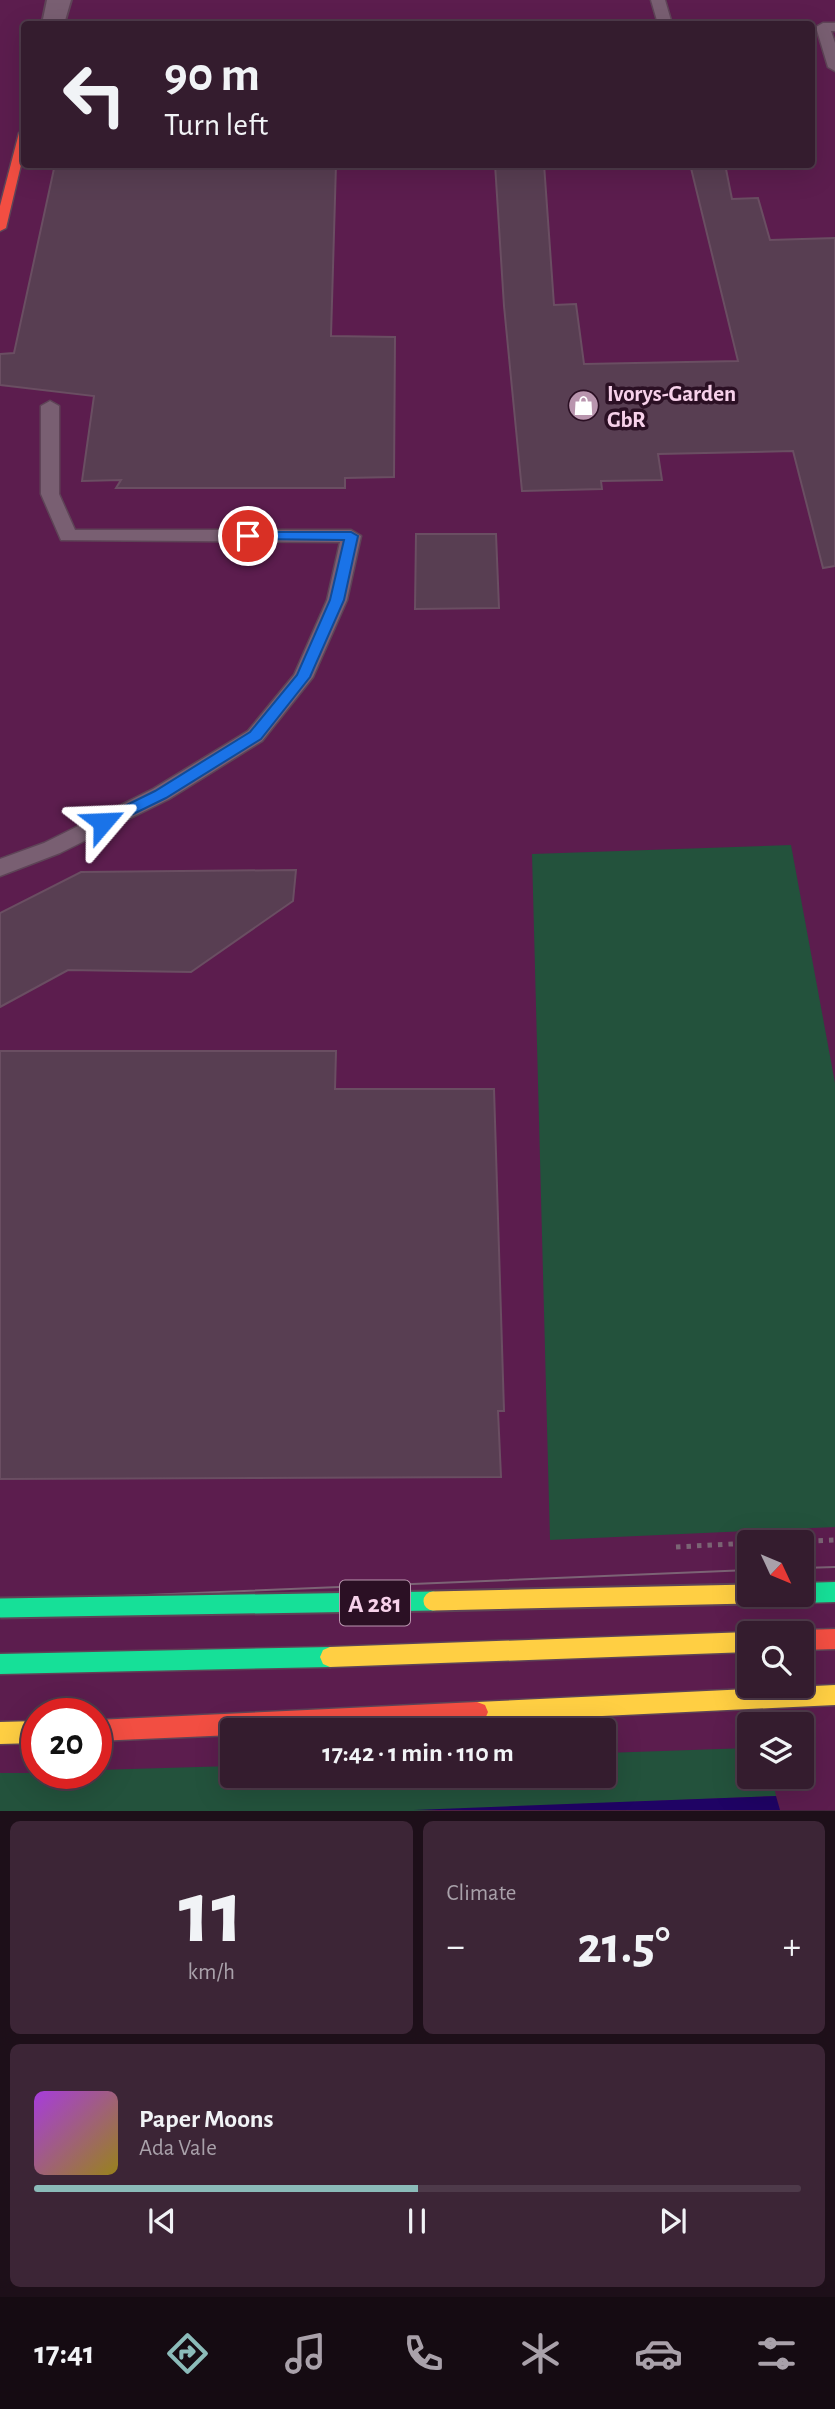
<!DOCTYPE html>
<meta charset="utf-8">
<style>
:root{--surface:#341c2e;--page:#3c2536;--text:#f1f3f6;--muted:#a9a1aa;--line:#4e3a4a;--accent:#8bbbb9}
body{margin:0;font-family:"Alegreya Sans",sans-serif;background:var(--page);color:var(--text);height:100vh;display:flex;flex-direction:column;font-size:26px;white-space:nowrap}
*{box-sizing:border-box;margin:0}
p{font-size:23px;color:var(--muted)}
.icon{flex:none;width:38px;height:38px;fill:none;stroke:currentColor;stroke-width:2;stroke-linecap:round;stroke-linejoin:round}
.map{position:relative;height:1811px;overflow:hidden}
.drawer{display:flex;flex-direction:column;gap:10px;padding:10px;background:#1d0f19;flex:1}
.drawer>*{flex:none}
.banner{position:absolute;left:21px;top:21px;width:794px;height:147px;border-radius:7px;box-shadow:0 7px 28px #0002,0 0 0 2px var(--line);background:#341c2e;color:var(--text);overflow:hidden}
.needle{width:46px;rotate:134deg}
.controls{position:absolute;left:737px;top:1530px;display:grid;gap:14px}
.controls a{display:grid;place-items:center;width:77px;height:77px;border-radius:7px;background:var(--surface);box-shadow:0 7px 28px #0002,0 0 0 2px var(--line);font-size:35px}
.speed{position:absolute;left:21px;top:1698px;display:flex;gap:14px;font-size:35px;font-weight:700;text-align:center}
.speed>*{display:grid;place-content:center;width:91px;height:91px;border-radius:50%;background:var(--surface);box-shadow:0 7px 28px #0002,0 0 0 2px var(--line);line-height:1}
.speed .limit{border:10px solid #d22;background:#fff;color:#111}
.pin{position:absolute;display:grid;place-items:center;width:60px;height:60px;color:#fff;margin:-30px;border:4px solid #fff;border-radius:50%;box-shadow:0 2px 7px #0007}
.me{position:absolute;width:77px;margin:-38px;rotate:64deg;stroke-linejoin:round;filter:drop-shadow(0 0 5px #0008)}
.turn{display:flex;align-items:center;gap:24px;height:147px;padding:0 28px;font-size:32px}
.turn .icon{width:91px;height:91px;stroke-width:2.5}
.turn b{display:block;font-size:49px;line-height:60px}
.big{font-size:52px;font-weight:700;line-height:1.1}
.drawer .card{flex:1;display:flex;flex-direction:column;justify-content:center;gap:10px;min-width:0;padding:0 24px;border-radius:10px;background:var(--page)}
.drawer .dial{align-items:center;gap:0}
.dial b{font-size:91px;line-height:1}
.song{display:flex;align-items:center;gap:21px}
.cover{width:84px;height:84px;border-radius:10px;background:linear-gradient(135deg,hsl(280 70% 55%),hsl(50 70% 35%))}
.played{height:7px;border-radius:4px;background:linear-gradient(90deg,var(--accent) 50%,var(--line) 50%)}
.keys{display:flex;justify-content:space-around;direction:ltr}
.heat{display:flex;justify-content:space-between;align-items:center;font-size:38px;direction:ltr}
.drawer .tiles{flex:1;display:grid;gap:10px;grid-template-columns:1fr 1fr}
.card:last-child{grid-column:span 2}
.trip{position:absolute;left:220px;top:1718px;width:396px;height:70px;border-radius:7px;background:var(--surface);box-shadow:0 7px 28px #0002,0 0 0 2px var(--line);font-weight:700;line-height:70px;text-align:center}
.dock{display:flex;height:112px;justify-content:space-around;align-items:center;background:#150b12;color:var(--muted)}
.dock .icon{width:49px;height:49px}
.dock .on{color:var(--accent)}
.dock b{font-size:32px;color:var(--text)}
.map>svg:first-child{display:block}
</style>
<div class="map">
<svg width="835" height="1811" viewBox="0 0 835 1811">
<rect width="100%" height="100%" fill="#46253e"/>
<!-- built -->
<path fill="#5c1d4e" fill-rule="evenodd" d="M0 0H835V1810L0 1811ZM24 24H812V164H24ZM749 1542H802V1594H749ZM749 1633H802V1685H749ZM37 1713H96V1773H37ZM749 1724H802V1776H749ZM233 1731H604V1776H233Z"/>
<!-- green -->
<g fill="#23523c">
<path d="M791 845 835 1083V1527L550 1540 532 854Z"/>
<path d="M749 1748V1776H772L776 1796 414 1811H0V1773H96V1770L233 1766V1776H604V1753Z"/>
</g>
<!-- water -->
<path fill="#1f0364" d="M776 1796 780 1810H414Z"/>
<!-- building -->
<g fill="#583e52" stroke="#6a4e62" stroke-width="2">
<path d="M55 164H336L331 336 395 337 394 477 345 478V488H116L121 480 82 481 94 396 0 385V354L14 353Z"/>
<path d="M495 164H544L554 305 576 304 584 364 738 361 690 164H725L732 199 758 198 770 240 835 238V566L823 568 793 451 658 454 662 480 601 481 602 489 522 491 504 306Z"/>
<path d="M416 534H496L499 608 415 609Z"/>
<path d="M296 870 293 901 191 972 68 970 0 1007V913L81 872Z"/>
<path d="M0 1051H336L335 1089H494L504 1411H498L501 1477 0 1479Z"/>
</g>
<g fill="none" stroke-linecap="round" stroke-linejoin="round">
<defs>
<g id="lane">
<path d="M651 0H665L672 24H658Z"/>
<path d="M823 23H835V31H831L835 43V71L828 67 816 27Z"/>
<path d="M50 401 59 406V494L75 530H351L361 536 347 600 313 677 262 741 169 799 60 853 0 876V859L44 843 153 789 248 731 294 675 327 600 340 542 61 540 41 494V406Z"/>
</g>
<path id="street" d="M47 0H71L64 24H42Z"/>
<g id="fast">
<path d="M835 1582V1602L802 1603 795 1600 792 1594H802V1583Z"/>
<path d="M330 1647 337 1650 340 1657 337 1664 330 1667 0 1674V1654Z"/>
</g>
<g id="slow">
<path d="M749 1632V1652L330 1667 323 1664 320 1657 323 1650 330 1647Z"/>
<path d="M835 1685V1705L477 1722 469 1719 466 1712 469 1705 477 1702Z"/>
<path d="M37 1721V1743L0 1744V1722Z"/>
</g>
<g id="jam">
<path d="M24 130V152L6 228 0 231V206L19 133Z"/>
<path d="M835 1629V1649L802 1650V1633H795L802 1630Z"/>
<path d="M477 1702 485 1705 488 1712 485 1719 477 1722 310 1731H233V1735L96 1741V1720Z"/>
</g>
</defs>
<!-- lane casing -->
<use href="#lane" stroke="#5e4457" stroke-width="3"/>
<!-- street casing -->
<use href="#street" stroke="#5e4457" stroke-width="4"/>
<!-- fast casing -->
<use href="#fast" stroke="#5e4457" stroke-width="3"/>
<!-- slow casing -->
<use href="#slow" stroke="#5e4457" stroke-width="3"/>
<!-- jam casing -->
<use href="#jam" stroke="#5e4457" stroke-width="3"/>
<!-- path -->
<g stroke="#7b6474" stroke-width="5" stroke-dasharray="4.5 6" stroke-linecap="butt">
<path d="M787 1542 835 1540"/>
<path d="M676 1547 749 1543"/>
</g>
<!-- lane -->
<use href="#lane" fill="#795f72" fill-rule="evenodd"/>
<!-- street -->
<use href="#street" fill="#795f72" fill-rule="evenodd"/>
<!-- fast -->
<use href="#fast" fill="#16e098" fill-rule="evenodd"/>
<!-- slow -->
<use href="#slow" fill="#ffcf43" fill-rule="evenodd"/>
<!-- jam -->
<use href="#jam" fill="#f24e42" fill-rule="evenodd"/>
<!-- tram -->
<g stroke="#7c6375" stroke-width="2">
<path d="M802 1568 835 1567"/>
<path d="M0 1601 749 1570"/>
</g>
<defs>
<path id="fast-bridge" d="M0 1608 433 1601"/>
<path id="slow-bridge" d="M433 1601 749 1594"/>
</defs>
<!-- fast-bridge casing -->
<use href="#fast-bridge" stroke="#5e4457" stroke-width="23" stroke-linecap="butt"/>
<!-- slow-bridge casing -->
<use href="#slow-bridge" stroke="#5e4457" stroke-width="23" stroke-linecap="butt"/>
<!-- fast-bridge -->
<use href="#fast-bridge" stroke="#16e098" stroke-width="19"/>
<!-- slow-bridge -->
<use href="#slow-bridge" stroke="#ffcf43" stroke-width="19"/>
</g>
<!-- route -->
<path fill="#1a73e8" stroke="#114b97" stroke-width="2" d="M248 532H351L358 536 344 600 310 677 261 739 166 798 109 826H98L96 822 98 819 155 791 250 732 297 675 330 600 344 540 244 539V533Z"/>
<!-- icons -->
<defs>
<symbol id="shop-disc" viewBox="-11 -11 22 22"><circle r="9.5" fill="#b995ae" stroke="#2b1024"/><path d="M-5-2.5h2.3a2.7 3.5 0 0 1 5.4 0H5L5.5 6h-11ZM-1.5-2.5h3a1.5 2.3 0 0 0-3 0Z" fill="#fff"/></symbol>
</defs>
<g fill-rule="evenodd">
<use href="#shop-disc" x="566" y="388" width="35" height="35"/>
</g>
<g text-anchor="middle" stroke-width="7" stroke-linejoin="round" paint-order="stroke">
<!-- far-poi labels -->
<g font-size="23" font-weight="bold" fill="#f7d1ea" stroke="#2b1024" text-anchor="start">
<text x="607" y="401">Ivorys-Garden<tspan x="607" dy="26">GbR</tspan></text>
</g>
<!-- shield labels -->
<rect fill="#2b1024" stroke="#ba97af" stroke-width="2" x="340" y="1580.5" width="70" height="45" rx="5"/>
<g font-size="26" font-weight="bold" fill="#f7d1ea">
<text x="375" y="1612">A 281</text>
</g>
</g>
</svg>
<div class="controls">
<a><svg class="needle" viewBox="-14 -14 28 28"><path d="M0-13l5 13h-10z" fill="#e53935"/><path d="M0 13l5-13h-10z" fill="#a9a1aa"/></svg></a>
<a><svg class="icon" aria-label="search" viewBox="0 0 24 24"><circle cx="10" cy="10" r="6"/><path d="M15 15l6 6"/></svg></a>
<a><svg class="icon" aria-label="layers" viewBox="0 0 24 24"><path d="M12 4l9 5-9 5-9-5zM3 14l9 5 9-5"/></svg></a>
</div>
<div class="speed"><div class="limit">20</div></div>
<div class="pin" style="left:248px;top:536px;background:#d93025"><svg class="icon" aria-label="arrive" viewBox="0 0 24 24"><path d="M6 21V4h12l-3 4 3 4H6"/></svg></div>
<svg class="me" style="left:103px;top:822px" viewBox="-20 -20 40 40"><path d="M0-17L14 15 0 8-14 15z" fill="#1a73e8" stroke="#fff" stroke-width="4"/></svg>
<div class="trip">17:42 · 1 min · 110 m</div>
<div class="banner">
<div class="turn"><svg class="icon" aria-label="left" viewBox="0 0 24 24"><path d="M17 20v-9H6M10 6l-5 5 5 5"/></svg><div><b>90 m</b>Turn left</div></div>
</div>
</div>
<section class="drawer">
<div class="tiles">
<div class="card dial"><b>11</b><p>km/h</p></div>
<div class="card"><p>Climate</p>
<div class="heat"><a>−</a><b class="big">21.5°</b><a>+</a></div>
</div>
<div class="card">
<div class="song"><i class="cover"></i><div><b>Paper Moons</b><p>Ada Vale</p></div></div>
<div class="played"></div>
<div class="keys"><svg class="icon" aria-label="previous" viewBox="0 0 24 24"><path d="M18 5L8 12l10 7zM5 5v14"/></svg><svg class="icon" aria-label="pause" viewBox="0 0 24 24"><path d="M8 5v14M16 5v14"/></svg><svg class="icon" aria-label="next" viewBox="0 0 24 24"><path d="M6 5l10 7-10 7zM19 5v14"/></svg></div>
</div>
</div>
</section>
<nav class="dock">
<b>17:41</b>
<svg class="icon on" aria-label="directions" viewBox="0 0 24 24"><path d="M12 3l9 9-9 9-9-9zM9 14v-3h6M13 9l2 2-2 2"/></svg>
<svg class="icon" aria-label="music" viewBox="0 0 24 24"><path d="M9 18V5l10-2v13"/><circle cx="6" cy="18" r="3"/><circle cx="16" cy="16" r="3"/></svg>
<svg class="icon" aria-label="phone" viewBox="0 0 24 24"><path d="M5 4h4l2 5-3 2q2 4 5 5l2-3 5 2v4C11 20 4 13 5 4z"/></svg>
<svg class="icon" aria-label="climate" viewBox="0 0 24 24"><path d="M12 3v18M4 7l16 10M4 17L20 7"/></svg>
<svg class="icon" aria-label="car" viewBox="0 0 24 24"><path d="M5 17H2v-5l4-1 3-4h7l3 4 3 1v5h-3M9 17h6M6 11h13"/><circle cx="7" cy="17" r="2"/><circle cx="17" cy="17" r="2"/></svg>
<svg class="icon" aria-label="filters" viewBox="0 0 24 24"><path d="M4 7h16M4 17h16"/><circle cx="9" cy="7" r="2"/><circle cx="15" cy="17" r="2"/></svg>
</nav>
